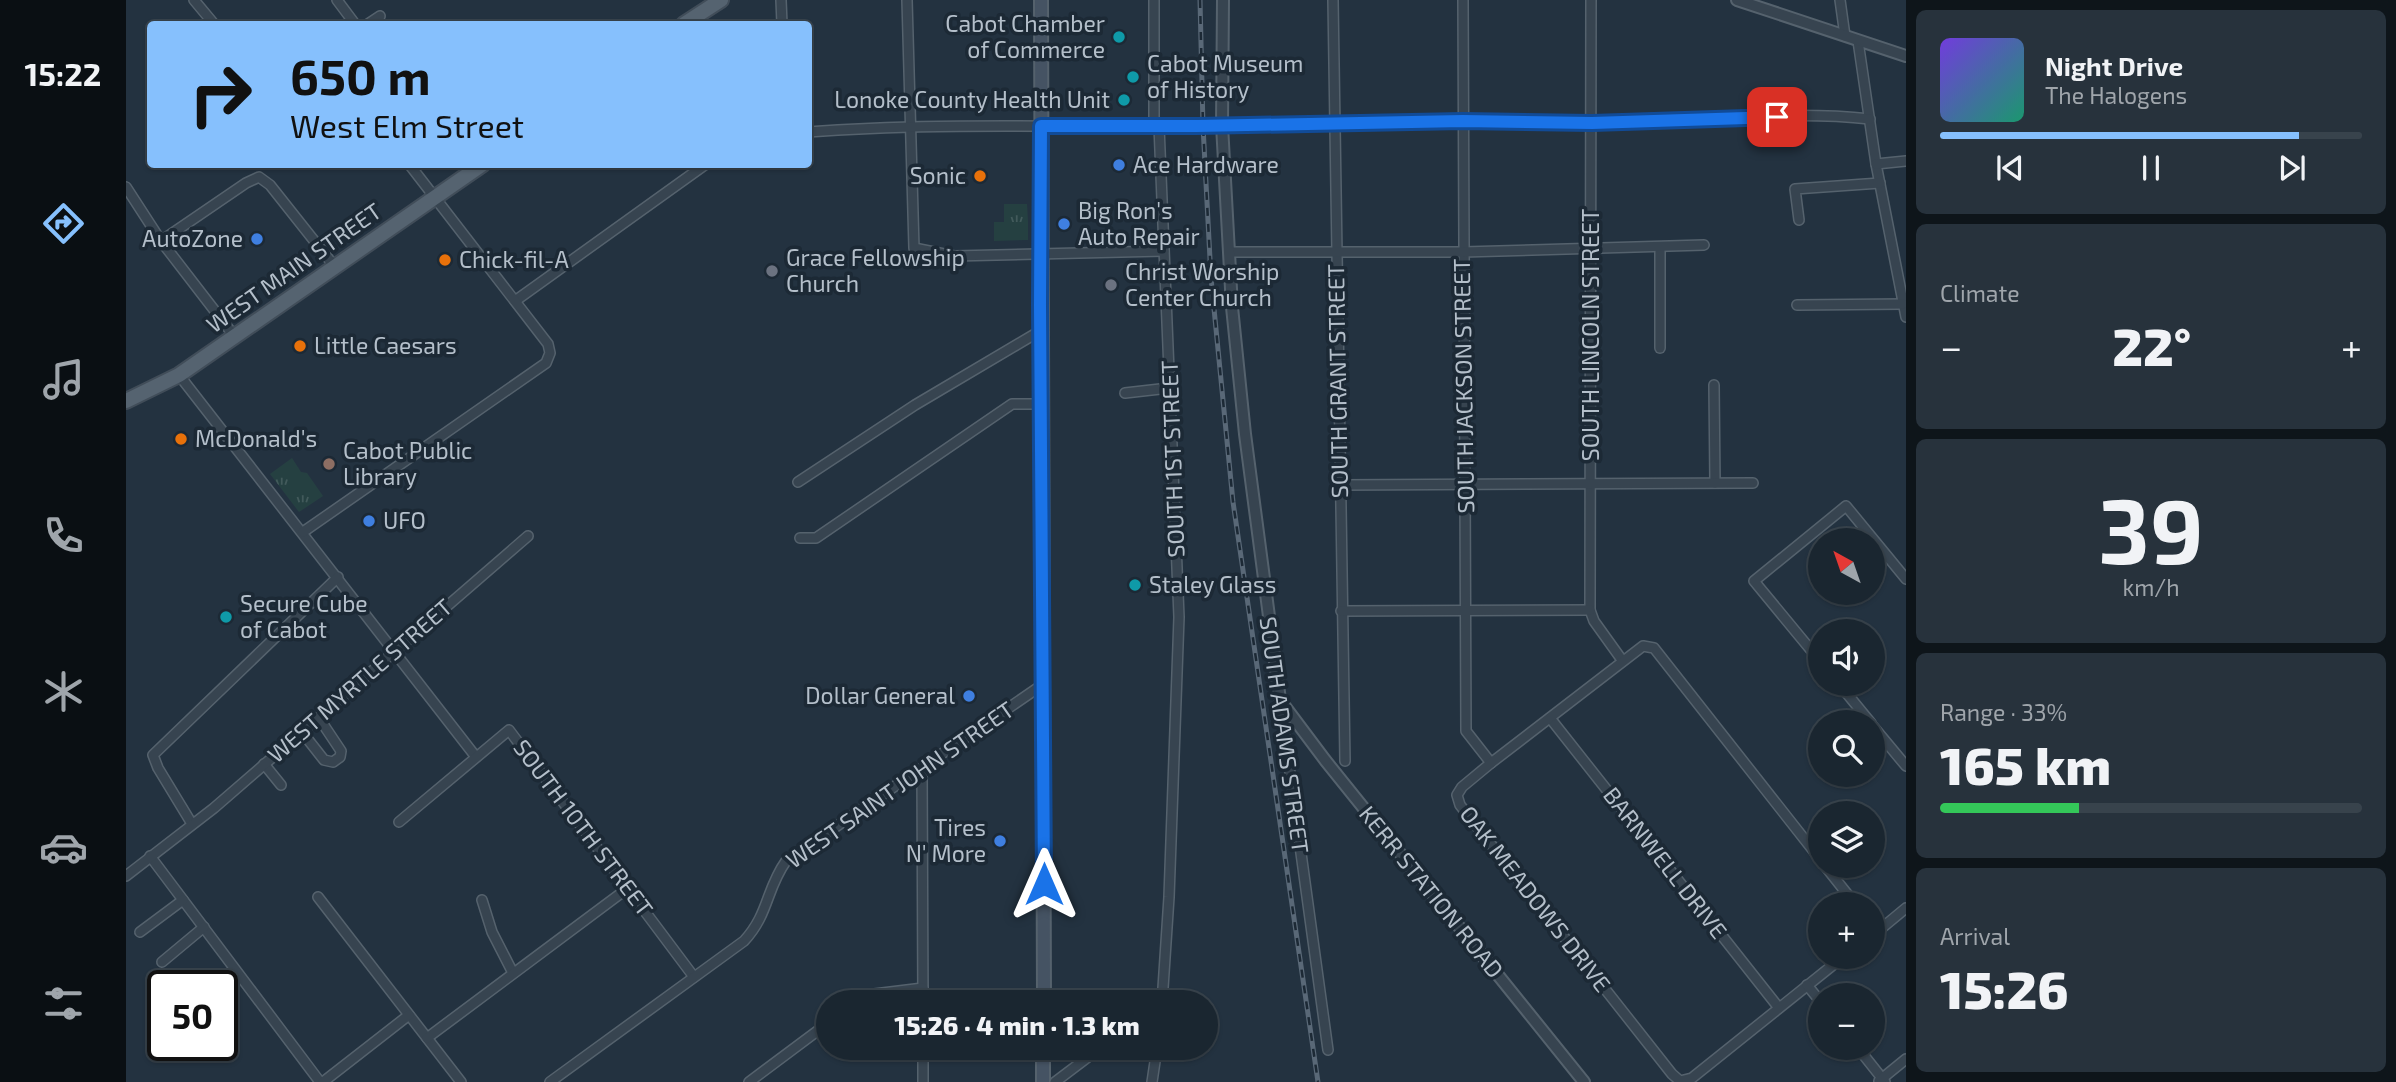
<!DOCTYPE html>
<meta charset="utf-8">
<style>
:root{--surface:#1a2630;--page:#27323c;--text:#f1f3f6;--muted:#9fa5ab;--line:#38434c;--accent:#86c0fd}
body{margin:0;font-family:"Exo 2",sans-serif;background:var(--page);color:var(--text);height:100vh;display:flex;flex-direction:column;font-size:26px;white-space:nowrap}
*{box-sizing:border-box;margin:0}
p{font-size:23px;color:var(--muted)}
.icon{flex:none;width:38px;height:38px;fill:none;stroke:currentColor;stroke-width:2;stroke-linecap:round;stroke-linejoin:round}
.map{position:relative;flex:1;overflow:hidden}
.details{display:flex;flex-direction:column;gap:10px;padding:10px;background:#0e151a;width:490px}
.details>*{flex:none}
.guide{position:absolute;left:21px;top:21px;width:665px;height:147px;border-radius:7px;box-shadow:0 2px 5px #0004,0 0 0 2px var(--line);background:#86c0fd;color:#111;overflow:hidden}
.needle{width:46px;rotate:320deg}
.tools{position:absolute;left:1682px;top:528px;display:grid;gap:14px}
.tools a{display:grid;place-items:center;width:77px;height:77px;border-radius:50%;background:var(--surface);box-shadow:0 2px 5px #0004,0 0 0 2px var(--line);font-size:35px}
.speed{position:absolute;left:21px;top:970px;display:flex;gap:14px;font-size:35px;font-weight:700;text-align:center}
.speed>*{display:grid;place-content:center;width:91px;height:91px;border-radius:50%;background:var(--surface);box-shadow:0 2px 5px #0004,0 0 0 2px var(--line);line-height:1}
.speed .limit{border:4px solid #111;border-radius:10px;background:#fff;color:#111}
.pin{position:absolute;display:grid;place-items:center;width:60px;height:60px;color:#fff;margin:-30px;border-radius:14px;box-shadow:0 4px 10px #0006}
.me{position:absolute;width:77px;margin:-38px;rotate:0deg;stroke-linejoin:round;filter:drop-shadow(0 0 5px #0008)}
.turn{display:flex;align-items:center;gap:24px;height:147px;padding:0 28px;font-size:32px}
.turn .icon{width:91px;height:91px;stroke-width:2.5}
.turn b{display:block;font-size:49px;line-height:60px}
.big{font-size:52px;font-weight:800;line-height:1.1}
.details .widget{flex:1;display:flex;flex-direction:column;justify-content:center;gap:10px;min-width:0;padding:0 24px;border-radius:10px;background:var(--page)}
.details .dial{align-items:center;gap:0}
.dial b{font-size:91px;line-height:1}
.song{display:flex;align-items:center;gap:21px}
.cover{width:84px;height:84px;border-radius:10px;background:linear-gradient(135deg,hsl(260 70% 55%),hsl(160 70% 35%))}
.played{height:7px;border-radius:4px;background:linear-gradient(90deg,var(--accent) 85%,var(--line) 85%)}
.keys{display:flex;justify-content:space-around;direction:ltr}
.heat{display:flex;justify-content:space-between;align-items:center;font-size:38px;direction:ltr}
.charge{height:10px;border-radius:5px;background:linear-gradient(90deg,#34c759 33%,var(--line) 0)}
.trip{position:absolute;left:690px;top:990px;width:402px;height:70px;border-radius:35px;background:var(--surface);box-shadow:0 2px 5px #0004,0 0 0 2px var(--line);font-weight:800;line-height:70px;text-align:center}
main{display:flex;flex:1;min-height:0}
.tabs{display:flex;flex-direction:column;width:126px;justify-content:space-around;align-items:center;background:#0a0f13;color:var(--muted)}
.tabs .icon{width:49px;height:49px}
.tabs .selected{color:var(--accent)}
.tabs b{font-size:32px;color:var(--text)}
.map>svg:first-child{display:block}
</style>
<main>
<nav class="tabs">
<b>15:22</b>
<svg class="icon selected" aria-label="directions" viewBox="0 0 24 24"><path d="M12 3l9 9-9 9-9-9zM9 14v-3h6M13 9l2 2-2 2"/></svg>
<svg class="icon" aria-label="music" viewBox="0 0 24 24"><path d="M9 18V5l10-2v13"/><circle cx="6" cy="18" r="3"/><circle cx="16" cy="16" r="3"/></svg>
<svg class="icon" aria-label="phone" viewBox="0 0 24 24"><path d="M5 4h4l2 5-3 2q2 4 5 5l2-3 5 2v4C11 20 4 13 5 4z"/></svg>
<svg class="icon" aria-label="climate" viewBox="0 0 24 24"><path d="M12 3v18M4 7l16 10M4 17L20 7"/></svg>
<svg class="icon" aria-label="car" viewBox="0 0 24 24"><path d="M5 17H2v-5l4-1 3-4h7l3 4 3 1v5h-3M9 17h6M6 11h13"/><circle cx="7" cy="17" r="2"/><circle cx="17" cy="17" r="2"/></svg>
<svg class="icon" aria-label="filters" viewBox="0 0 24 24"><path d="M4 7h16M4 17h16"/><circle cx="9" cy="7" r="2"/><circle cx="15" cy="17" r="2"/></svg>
</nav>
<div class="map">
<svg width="1780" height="1082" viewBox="0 0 1780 1082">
<defs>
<pattern id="park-tufts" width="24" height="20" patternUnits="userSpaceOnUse" patternTransform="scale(1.75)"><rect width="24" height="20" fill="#254041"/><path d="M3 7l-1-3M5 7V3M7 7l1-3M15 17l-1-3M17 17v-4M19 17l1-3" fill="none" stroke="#425a5b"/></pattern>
</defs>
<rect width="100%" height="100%" fill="#233240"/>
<!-- park -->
<g fill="url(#park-tufts)">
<path d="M878 204H901L902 222H878Z"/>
<path d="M166 458 175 472 181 473 197 496 173 512 144 474Z"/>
</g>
<!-- pitch -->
<path fill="#254041" d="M868 222H902V240L868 241Z"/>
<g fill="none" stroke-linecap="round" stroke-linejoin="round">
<defs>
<g id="minor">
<path d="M68 0 88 24"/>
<path d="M211 0 229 24"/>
<path d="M655 0 656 24"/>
<path d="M781 0 788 248 828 256 1038 251"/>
<path d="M1207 0 1219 761"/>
<path d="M1337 0 1340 731 1365 763"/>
<path d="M1465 0 1464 610 1468 621 1496 660"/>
<path d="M1714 0 1719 36"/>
<path d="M242 24 254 16"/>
<path d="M1732 41 1750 164 1780 317"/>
<path d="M1028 126V0"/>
<path d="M1033 126 1053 617 1043 897 1036 1003"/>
<path d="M682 132C812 122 942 128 1072 126 1202 123 1332 121 1461 123 1554 124 1652 109 1744 119"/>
<path d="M1750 164 1780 161"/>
<path d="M0 187 35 241 109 337"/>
<path d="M1673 220 1669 189 1754 183"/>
<path d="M35 241 120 183 133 177 144 185 209 267"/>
<path d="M1534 247V348"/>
<path d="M1103 252H1337L1578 245"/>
<path d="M389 301 580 164"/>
<path d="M1671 305 1777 304"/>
<path d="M53 375 350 757"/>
<path d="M1588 385 1589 483"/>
<path d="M999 393 1043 388"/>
<path d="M672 482 789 405 914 331"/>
<path d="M1214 485 1627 483"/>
<path d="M177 532 420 363 424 353 422 344 283 164"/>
<path d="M674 538H690L886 404H915"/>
<path d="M1215 611 1464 610"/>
<path d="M1694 661 1628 581 1720 506 1780 579"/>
<path d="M1713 684 1745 723"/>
<path d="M1154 700 1202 1050"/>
<path d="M1424 718 1653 1008"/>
<path d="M1746 725 1780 766"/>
<path d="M176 732 198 760 207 762 214 757 215 751 193 718"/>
<path d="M138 764 155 785"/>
<path d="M796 769 797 1003"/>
<path d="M273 822 383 730 568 977"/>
<path d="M66 824 32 768 27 755 212 577"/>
<path d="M24 856 194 1082"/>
<path d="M1694 859 1528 648 1517 646 1365 763 1336 787 1331 795 1334 805 1546 1074 1554 1081 1566 1078 1717 957"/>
<path d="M1699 866 1730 905"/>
<path d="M0 876 88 808 402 536"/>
<path d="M192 897 335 1082"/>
<path d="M356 900 366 932 387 973"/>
<path d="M14 932 57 900"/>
<path d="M1751 932 1780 908"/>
<path d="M36 962 78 927"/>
<path d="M1681 985 1694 1001"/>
<path d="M729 1003 740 995 797 988"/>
<path d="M301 1038 502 888"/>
<path d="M797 1048V1082"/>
<path d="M1732 1048 1759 1082"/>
<path d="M1753 1081 1780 1059"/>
<path d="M197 1082 283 1015"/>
<path d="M424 1082 618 941C643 914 640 889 660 861L916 685"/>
<path d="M623 1082 702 1023"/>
<path d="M929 1082 974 1048"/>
<path d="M1026 1082 1031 1048"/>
</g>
<g id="tertiary">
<path d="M1097 0 1096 125 1106 307 1119 434 1154 700 1199 760 1458 1082"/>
<path d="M1611 0 1780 56"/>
</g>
<g id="secondary">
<path d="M915 0 918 1003"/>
<path d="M917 1082V1048"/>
</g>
<g id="primary">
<path d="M558 24 595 0"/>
<path d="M0 401 53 375 357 164"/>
</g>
</defs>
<!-- minor casing -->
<use href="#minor" stroke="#55626d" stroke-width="12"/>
<!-- tertiary casing -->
<use href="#tertiary" stroke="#55626d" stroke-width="14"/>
<!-- secondary casing -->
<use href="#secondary" stroke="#55626d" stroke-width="16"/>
<!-- primary casing -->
<use href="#primary" stroke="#414d59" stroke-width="18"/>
<!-- minor -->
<use href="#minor" stroke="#374450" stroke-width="9"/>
<!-- tertiary -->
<use href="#tertiary" stroke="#374450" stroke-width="10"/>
<!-- secondary -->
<use href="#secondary" stroke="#455363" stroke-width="12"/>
<!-- primary -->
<use href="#primary" stroke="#556370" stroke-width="14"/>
<defs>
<path id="rail" d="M1074 0 1077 126 1085 278 1107 502 1192 1082"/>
</defs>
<!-- rail casing -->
<use href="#rail" stroke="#596877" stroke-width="5"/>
<!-- rail -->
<use href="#rail" stroke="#1c2935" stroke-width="2.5" stroke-dasharray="8" stroke-linecap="butt"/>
</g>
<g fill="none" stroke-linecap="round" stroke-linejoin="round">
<defs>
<path id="route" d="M918 884 914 305 915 126H1071L1337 121 1466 123 1651 117"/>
</defs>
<!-- route casing -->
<use href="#route" stroke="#114b97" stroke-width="18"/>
<!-- route -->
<use href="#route" stroke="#1a73e8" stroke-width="12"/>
</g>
<!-- markers -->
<g fill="#0f9aa8" stroke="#1c2935" stroke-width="2.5">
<circle cx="993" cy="37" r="7"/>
<circle cx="1007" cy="77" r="7"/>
<circle cx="998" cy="100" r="7"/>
<circle cx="1009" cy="585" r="7"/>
<circle cx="100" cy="617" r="7"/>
</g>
<g fill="#3f7fe0" stroke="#1c2935" stroke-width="2.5">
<circle cx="993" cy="165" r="7"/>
<circle cx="938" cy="224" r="7"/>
<circle cx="131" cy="239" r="7"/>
<circle cx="243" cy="521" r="7"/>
<circle cx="843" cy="696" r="7"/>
<circle cx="874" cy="841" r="7"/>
</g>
<g fill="#e8710a" stroke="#1c2935" stroke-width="2.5">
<circle cx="854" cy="176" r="7"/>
<circle cx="319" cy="260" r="7"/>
<circle cx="174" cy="346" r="7"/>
<circle cx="55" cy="439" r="7"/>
</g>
<g fill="#6b7280" stroke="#1c2935" stroke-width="2.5">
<circle cx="646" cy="271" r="7"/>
<circle cx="985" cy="285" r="7"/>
</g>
<circle fill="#8d6e63" stroke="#1c2935" stroke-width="2.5" cx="203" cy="464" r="7"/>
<g text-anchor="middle" stroke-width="7" stroke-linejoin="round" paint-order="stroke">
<!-- poi labels -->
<g font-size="23" fill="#b4bfca" stroke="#1c2935" text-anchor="start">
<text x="979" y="32" text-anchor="end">Cabot Chamber<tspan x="979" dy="26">of Commerce</tspan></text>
<text x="1021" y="72">Cabot Museum<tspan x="1021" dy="26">of History</tspan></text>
<text x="984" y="108" text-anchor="end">Lonoke County Health Unit</text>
<text x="1007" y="173">Ace Hardware</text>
<text x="840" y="184" text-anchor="end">Sonic</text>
<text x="952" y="219">Big Ron's<tspan x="952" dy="26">Auto Repair</tspan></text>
<text x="117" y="247" text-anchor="end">AutoZone</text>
<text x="660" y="266">Grace Fellowship<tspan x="660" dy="26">Church</tspan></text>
<text x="333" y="268">Chick-fil-A</text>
<text x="999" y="280">Christ Worship<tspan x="999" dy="26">Center Church</tspan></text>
<text x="188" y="354">Little Caesars</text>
<text x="69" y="447">McDonald's</text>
<text x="217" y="459">Cabot Public<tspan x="217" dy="26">Library</tspan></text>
<text x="257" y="529">UFO</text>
<text x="1023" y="593">Staley Glass</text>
<text x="114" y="612">Secure Cube<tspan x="114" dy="26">of Cabot</tspan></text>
<text x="829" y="704" text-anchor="end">Dollar General</text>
<text x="860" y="836" text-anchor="end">Tires<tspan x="860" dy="26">N' More</tspan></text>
</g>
<!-- street labels -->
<g font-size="23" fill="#b4bfca" stroke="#1c2935">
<text transform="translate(168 268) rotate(-35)" y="8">WEST MAIN STREET</text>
<text transform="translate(1465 335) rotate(-90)" y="8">SOUTH LINCOLN STREET</text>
<text transform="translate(1212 381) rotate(-91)" y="8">SOUTH GRANT STREET</text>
<text transform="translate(1338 386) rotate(-91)" y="8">SOUTH JACKSON STREET</text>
<text transform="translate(1047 459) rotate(-92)" y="8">SOUTH 1ST STREET</text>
<text transform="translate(234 681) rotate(-41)" y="8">WEST MYRTLE STREET</text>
<text transform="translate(1158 735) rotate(82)" y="8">SOUTH ADAMS STREET</text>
<text transform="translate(774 785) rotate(-35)" y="8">WEST SAINT JOHN STREET</text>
<text transform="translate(457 828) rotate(53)" y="8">SOUTH 10TH STREET</text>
<text transform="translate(1539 863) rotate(52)" y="8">BARNWELL DRIVE</text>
<text transform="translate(1305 892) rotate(51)" y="8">KERR STATION ROAD</text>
<text transform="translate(1409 899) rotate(52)" y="8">OAK MEADOWS DRIVE</text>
</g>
</g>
</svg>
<div class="tools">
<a><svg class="needle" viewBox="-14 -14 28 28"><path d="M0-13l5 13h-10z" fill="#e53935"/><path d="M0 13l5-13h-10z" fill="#9fa5ab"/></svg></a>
<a><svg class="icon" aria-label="sound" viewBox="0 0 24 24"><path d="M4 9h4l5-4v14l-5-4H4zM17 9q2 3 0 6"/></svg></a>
<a><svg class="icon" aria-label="search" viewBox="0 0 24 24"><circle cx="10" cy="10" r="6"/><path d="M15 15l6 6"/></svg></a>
<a><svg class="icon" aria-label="layers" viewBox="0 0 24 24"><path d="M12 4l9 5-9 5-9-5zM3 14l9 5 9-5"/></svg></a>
<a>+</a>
<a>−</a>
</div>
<div class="speed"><div class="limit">50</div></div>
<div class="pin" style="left:1651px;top:117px;background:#d93025"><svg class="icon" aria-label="arrive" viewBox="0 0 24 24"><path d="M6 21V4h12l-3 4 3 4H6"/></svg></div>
<svg class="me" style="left:918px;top:884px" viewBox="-20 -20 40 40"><path d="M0-17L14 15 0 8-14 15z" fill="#1a73e8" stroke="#fff" stroke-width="4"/></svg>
<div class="trip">15:26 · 4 min · 1.3 km</div>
<div class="guide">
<div class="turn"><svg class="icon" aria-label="right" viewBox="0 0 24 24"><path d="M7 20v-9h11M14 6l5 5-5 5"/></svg><div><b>650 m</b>West Elm Street</div></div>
</div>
</div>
<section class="details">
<div class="widget">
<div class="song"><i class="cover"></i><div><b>Night Drive</b><p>The Halogens</p></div></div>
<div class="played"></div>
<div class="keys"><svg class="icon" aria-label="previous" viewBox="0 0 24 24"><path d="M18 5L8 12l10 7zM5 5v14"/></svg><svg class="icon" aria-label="pause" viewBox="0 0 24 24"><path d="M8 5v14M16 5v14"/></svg><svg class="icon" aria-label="next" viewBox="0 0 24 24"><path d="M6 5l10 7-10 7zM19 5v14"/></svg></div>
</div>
<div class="widget"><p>Climate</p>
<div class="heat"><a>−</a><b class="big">22°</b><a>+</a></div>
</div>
<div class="widget dial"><b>39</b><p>km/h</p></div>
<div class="widget"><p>Range · 33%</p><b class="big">165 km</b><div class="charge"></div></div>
<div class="widget"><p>Arrival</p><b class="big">15:26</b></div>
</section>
</main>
